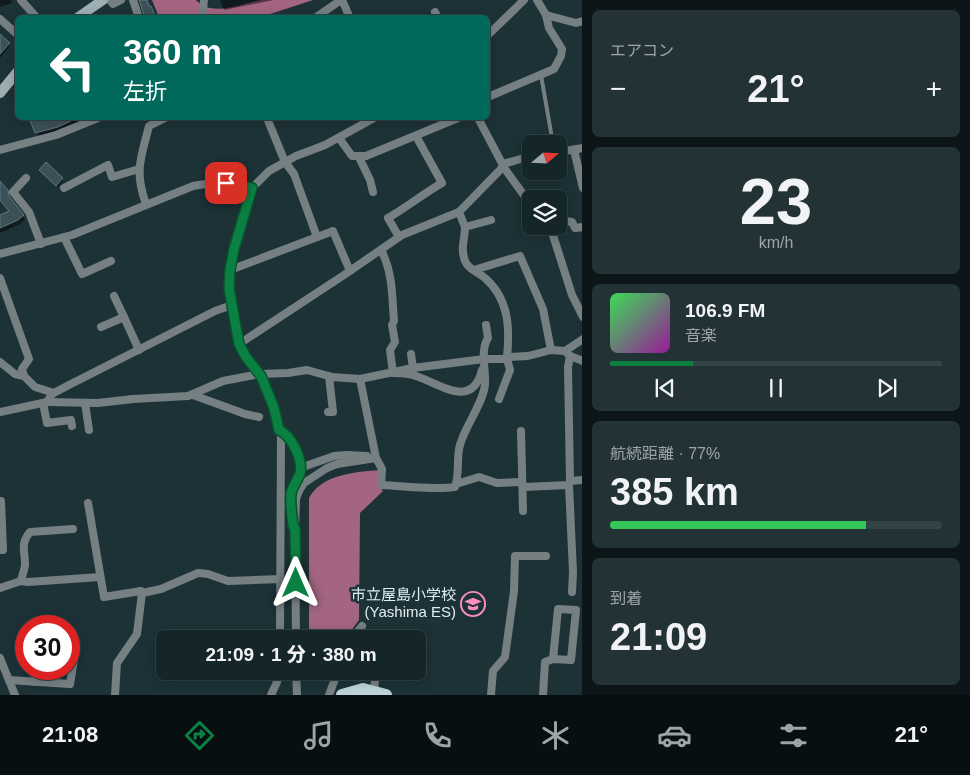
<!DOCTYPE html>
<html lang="ja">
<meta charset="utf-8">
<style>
:root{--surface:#152629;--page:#223235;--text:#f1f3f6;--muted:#9da5a8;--line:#344346;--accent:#0b8043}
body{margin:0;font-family:Helvetica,"Noto Sans JP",sans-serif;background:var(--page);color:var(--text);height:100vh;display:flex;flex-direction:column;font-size:19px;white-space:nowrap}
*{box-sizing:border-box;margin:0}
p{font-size:16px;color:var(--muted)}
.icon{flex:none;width:28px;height:28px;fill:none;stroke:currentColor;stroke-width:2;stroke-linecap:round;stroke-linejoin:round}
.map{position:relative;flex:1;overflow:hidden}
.details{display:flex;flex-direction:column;gap:10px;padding:10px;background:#0c1517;width:388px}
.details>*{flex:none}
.top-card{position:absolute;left:15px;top:15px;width:475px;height:105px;border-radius:8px;box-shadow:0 2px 12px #0003,0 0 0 1px var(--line);background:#00695c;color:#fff;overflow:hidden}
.needle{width:32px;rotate:71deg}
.fabs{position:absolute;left:522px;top:135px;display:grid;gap:10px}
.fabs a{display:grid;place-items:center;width:45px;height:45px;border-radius:8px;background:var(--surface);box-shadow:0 2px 12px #0003,0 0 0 1px var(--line);font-size:25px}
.speed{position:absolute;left:15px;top:615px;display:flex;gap:10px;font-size:25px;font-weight:700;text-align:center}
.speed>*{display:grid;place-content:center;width:65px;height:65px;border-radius:50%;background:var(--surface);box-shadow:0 2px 12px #0003,0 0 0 1px var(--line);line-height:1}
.speed .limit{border:8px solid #d22;background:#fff;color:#111}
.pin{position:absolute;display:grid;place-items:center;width:42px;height:42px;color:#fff;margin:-21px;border-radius:10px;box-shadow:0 2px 8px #0006}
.me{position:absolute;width:55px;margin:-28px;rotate:0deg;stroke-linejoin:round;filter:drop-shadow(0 0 4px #0008)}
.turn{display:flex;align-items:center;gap:18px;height:105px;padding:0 25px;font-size:22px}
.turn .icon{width:65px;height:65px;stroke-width:2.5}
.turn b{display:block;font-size:35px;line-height:42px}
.big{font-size:38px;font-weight:800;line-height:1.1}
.details .card{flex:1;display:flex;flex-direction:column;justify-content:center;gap:8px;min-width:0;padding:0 18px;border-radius:8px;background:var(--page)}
.details .dial{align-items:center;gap:0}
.dial b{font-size:65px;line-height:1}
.song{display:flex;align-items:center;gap:15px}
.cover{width:60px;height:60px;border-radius:8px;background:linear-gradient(135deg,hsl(130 70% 55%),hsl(300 70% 35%))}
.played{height:5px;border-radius:2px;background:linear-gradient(90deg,var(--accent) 25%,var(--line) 25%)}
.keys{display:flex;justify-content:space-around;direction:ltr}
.heat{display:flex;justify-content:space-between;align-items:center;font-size:28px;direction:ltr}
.charge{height:8px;border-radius:4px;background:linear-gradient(90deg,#34c759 77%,var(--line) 0)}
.trip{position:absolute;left:156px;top:630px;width:270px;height:50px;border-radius:8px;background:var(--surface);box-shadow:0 2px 12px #0003,0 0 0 1px var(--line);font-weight:800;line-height:50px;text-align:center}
.tabs{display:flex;height:80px;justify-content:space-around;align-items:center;background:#080f10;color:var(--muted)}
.tabs .icon{width:35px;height:35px}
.tabs .active{color:var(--accent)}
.tabs b{font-size:22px;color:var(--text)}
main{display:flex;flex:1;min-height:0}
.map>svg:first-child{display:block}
</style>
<main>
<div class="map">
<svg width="583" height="695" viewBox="0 0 583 695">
<rect width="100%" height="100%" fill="#1c3237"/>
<!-- water -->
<g fill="#a36582">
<path d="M152 0H196C212 18 242 3 262 0 278 0 296 0 313 0L258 18 159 17Z"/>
<path d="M380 470 378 485 383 491 360 513 359 620 345 639H309V498C322 474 356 472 380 470Z"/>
</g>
<!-- shadow -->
<g fill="#0007">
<path d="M0 0H11L12 3 0 7Z"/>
<path d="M220 0H274L224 10Z"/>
<path d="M0 36 10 46 0 58Z"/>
<path d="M33 118H90L61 131 39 137 31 119Z"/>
<path d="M40 170 62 179 63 181 58 187Z"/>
<path d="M0 184 25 219 20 224 0 233V216L10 211 0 199Z"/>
</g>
<!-- building -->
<g fill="#3b5157" stroke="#60787e">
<path d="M139 0H147L149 6H151L156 18H145Z"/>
<path d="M0 34 10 43 0 54Z"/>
<path d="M29 118H77L58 127 35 133Z"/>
<path d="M46 162 63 178 56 186 39 170Z"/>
<path d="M0 181 8 190 9 196 24 215 18 220 0 228V215L9 211 0 200Z"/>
</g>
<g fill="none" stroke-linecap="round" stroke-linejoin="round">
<!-- lane -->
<path stroke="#768083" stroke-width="4" d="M541 75 553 144"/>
<!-- street -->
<g stroke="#768083" stroke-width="8">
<path d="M21 0 37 18"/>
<path d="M110 0 113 4 121 0"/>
<path d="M133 0 139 18"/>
<path d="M342 0 350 18"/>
<path d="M537 0 546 15 576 23 583 21"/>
<path d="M435 12 438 18"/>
<path d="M202 18 204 0"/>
<path d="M315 18 341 0"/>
<path d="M416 18H417"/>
<path d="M0 19 18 35"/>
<path d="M488 35 524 0"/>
<path d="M488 97 554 69 561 56 562 49 549 28 546 15"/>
<path d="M267 118 285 162 294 174 317 237"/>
<path d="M478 118 505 169 531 205"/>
<path d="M339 138 352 156H366L458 118"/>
<path d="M0 150 56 135 98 118"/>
<path d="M574 150 583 188"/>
<path d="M559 152 583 148"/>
<path d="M359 157 370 180 373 192"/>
<path d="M26 178 13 192 29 212 41 244"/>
<path d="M64 188 108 165 112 177 139 169"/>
<path d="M146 204C134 171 141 158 149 126L165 118"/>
<path d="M491 220 465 227C465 240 460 247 465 261 468 269 479 273 485 278 509 299 510 328 507 357"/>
<path d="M559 220 572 222 575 228 583 227"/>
<path d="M550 226 572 295 583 317"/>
<path d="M465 227 459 212 501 169 503 164 531 156"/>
<path d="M64 237 82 274 111 261"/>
<path d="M399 237 388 218C407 207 423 194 442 183L416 136"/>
<path d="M381 250C393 272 392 297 394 321L392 325 395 342 390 350 393 373C401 373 409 373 416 376 440 384 472 410 482 370"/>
<path d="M0 254 72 235 193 186C212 182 232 181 252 188"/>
<path d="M230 270 333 231 350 271"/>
<path d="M474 270 520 256 543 309 551 350"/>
<path d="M0 278 29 359 22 369 24 376"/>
<path d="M114 296 124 317"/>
<path d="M101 327 124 317 139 350"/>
<path d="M239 344 344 275 402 235 459 212"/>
<path d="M565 351 583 339"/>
<path d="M411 354 413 368"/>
<path d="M0 362 15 374 24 376 35 387 54 393"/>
<path d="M360 379 376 458 382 469 381 485C406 486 431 490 455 487 460 474 456 458 460 445 465 426 484 402 485 384 486 370 480 350 488 338L486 325"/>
<path d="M193 395 245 414 259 417"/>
<path d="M499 399 510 370 507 359"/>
<path d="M47 402 98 403 133 399 188 396 223 381 259 374 288 373 307 370 332 377 360 379 413 368 484 359H507V357L528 356 551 350 565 351 570 356 583 361"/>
<path d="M43 403 47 423 71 420 72 426"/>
<path d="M85 403 89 430"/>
<path d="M0 412 47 402 52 394 67 386 215 311 232 305"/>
<path d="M328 412H333L329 376"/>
<path d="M279 430C292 436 304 461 300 474 298 481 293 486 291 492 290 497 291 503 292 508"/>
<path d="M521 431 523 511"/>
<path d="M300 468 334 456 347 455 367 456"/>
<path d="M570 481 568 367 570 356"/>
<path d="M456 484 479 477 497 483 522 482"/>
<path d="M569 485 573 572 572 592"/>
<path d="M523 487 569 485 570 481 583 480"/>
<path d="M88 503 104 597 141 591 142 593"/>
<path d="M0 550H3L1 501"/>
<path d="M21 581 28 582 100 577"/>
<path d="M0 588 21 581C22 575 25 569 25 564 25 550 20 544 30 532L73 529"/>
<path d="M280 639 281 436 274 408 261 377 246 357 239 344 229 288 230 270 239 228 252 188 269 171 296 156 325 145 374 118"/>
<path d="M296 639 295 529 296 499 299 491 304 483 327 468 337 464 376 458"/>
<path d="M352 639 362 626"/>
<path d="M0 658 15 695"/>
<path d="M296 671 297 695"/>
<path d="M9 680 70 684 76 647"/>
<path d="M35 682 36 669"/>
<path d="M374 691 376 671"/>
<path d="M115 695 117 663 137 634 142 593 161 589 198 573 208 574 228 581 281 579"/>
<path d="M271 695 277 682 279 671"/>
<path d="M329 695 338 671"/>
<path d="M491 695 493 671 505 657 514 591 515 556H546"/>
<path d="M543 695 545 662 553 659 571 660 576 610 558 609 553 659"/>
</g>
<!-- secondary -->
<g stroke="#9eafb3" stroke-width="10">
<path d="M77 18 103 0"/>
<path d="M0 93 18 71"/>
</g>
<!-- primary -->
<path stroke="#bdd3d8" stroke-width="12" d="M342 695 363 689 386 695"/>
</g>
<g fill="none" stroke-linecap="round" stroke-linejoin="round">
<defs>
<path id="route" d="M226 183 252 188 234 249 230 270 229 288 239 344 246 357 261 376 274 408 279 430C292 436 303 460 300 473 298 480 292 487 291 494 290 504 292 515 293 525L295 529 296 583"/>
</defs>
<!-- route casing -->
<use href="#route" stroke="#07532c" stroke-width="12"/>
<!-- route -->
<use href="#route" stroke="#0b8043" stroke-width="9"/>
</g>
<!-- icons -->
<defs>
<symbol id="school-ring" viewBox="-11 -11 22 22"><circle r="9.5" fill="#1c3237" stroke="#fb8fc4" stroke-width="1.5"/><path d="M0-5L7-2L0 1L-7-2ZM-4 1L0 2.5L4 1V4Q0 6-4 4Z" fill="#fb8fc4"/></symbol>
</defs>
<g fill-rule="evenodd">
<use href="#school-ring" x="459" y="590" width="28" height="28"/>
</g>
<g text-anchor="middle" stroke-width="5" stroke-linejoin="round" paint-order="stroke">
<!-- poi labels -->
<g font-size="15" fill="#e0edf1" stroke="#1c3237" text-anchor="end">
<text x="456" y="600">市立屋島小学校<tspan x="456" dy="17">(Yashima ES)</tspan></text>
</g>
</g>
</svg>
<div class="fabs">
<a><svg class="needle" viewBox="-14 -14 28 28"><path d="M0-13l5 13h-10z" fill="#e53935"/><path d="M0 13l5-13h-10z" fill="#9da5a8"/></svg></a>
<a><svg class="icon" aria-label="layers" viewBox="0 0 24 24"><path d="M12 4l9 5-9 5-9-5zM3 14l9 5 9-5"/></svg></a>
</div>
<div class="speed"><div class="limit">30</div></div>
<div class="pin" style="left:226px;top:183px;background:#d93025"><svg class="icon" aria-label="arrive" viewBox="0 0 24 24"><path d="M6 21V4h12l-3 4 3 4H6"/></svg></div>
<svg class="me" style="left:296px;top:583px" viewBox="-20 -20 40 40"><path d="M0-17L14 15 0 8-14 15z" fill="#0b8043" stroke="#fff" stroke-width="4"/></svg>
<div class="trip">21:09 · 1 分 · 380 m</div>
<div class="top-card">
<div class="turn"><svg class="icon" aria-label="left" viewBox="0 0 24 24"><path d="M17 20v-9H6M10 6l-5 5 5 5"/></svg><div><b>360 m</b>左折</div></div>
</div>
</div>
<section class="details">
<div class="card"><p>エアコン</p>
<div class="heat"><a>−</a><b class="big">21°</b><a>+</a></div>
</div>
<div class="card dial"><b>23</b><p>km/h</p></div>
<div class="card">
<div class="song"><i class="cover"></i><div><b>106.9 FM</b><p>音楽</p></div></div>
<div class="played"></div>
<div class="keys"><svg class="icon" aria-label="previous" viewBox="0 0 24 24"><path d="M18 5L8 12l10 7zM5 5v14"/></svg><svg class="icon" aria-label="pause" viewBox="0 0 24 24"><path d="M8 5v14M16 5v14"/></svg><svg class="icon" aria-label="next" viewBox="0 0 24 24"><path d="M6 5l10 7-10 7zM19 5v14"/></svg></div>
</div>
<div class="card"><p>航続距離 · 77%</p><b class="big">385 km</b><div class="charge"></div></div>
<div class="card"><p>到着</p><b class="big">21:09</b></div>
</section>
</main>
<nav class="tabs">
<b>21:08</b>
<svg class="icon active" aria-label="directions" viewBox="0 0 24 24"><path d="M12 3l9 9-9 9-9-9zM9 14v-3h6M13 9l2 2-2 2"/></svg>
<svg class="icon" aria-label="music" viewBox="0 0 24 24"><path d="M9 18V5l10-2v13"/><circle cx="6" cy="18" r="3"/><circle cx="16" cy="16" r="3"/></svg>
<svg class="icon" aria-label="phone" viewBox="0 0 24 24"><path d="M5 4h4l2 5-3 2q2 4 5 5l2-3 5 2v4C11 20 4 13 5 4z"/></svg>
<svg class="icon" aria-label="climate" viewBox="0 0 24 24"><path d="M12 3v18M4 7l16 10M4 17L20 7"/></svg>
<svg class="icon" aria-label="car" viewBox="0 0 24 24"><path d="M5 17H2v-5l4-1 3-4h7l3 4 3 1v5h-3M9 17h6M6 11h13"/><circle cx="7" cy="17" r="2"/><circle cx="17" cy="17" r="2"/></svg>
<svg class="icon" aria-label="filters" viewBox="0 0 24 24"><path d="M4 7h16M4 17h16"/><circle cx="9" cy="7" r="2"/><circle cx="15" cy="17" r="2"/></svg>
<b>21°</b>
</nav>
